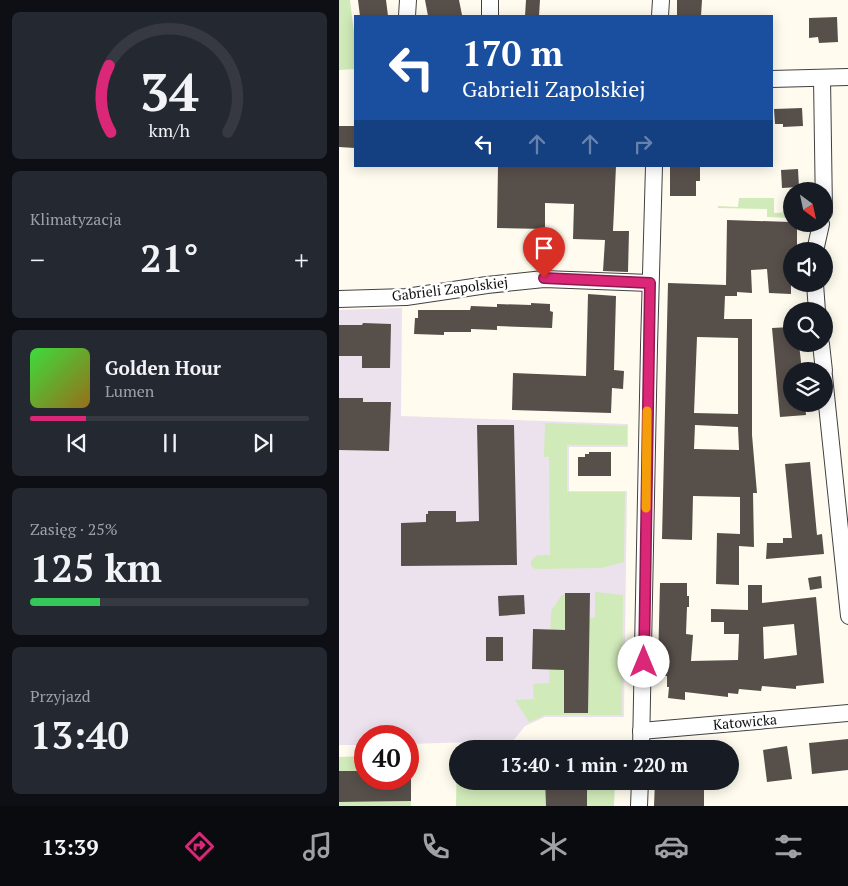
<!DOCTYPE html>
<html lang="pl">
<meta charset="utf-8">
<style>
:root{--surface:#171b24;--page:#242831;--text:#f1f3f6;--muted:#9ea1a6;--line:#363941;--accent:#db2777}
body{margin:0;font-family:"PT Serif",serif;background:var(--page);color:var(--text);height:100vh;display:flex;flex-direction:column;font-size:19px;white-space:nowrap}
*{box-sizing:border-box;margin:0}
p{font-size:16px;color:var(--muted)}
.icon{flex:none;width:28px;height:28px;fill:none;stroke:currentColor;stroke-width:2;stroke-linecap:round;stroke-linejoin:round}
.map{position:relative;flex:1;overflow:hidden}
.sheet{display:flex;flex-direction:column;gap:12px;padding:12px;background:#0d0f14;width:339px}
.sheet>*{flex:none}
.banner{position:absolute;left:15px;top:15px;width:419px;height:152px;border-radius:0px;box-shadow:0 2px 12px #0003;background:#1a4fa0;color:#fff;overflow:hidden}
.needle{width:32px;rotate:147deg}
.fabs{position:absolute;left:444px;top:182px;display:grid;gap:10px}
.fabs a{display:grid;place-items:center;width:50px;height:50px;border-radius:50%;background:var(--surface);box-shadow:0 2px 12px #0003;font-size:25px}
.speed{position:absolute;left:15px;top:725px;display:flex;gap:10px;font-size:25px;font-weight:700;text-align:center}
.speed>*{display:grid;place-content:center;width:65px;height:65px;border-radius:50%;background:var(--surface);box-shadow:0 2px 12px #0003;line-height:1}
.speed .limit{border:8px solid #d22;background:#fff;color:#111}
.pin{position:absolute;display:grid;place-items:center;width:42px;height:42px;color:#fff;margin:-51px -21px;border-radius:50% 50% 50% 0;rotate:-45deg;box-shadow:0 0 5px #0007}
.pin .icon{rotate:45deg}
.me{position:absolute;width:55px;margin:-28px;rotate:0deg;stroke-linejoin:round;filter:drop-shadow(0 0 4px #0008)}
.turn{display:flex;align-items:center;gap:18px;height:105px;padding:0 25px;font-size:22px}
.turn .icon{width:65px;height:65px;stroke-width:2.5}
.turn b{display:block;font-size:35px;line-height:42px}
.lanes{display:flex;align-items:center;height:48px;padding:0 25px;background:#0003;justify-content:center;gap:25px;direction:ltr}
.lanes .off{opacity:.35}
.big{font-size:38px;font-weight:700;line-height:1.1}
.sheet .widget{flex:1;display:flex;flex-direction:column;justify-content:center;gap:8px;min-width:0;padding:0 18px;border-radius:8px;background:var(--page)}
.sheet .dial{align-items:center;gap:0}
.dial svg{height:130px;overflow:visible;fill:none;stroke:var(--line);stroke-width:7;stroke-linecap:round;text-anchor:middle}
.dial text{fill:var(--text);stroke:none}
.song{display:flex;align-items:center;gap:15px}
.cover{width:60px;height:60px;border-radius:8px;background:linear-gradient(135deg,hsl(120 70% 55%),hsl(40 70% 35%))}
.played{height:5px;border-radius:2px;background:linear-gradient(90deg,var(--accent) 20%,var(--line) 20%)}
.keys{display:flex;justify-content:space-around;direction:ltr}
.heat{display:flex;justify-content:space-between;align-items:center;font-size:28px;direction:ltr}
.charge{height:8px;border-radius:4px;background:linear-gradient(90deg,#34c759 25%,var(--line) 0)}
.trip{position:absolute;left:110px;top:740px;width:290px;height:50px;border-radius:25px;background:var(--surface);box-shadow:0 2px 12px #0003;font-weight:700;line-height:50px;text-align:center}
.dock{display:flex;height:80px;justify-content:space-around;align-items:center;background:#090b0e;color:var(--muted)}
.dock .icon{width:35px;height:35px}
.dock .active{color:var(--accent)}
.dock b{font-size:22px;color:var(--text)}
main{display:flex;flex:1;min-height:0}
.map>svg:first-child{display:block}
</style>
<main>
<section class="sheet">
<div class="widget dial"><svg viewBox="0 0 100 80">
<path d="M14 69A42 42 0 1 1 86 69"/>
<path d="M14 69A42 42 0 0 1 13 28" stroke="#db2777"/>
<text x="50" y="56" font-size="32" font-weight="700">34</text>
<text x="50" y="72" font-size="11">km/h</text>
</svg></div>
<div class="widget"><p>Klimatyzacja</p>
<div class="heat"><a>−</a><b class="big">21°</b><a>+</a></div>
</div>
<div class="widget">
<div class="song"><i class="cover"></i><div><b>Golden Hour</b><p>Lumen</p></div></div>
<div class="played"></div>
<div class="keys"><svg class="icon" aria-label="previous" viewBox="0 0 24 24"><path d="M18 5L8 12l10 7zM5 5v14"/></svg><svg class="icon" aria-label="pause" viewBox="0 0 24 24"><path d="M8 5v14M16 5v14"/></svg><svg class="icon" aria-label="next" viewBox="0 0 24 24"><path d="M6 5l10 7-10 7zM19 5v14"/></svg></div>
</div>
<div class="widget"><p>Zasięg · 25%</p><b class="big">125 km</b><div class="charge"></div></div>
<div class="widget"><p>Przyjazd</p><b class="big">13:40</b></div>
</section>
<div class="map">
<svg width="510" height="806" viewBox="0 0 510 806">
<rect width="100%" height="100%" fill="#fffcef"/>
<!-- industrial -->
<path fill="#ece2ed" d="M63 308 62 416 289 424V447H230V491H288L285 717H206L186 726 174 741 69 744V736H26V745H0V310Z"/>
<!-- green -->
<g fill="#d1eab9">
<path d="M0 0H11L16 41V69L0 70Z"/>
<path d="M400 198H435V213L452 212V218L428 217V209L379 208V206L399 207Z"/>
<path d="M206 423 288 426V445H228V492H286L285 562 262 568 196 569 192 566V561L198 555H211L210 457H205Z"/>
<path d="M256 592 284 595 283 715H206L190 722 176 700 195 699 194 684 210 683 212 611 222 596 227 593 225 712 249 713 250 618H256Z"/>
<path d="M237 745V749H136Z"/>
<path d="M118 749 119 781H206L207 806H117Z"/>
<path d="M26 756V771H0V757Z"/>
<path d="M248 781H276L275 806H248Z"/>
<path d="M72 801V806H0V802Z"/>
</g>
<!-- building -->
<g fill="#574f4a" fill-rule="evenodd">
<path d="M19 0H47L49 16H21Z"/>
<path d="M86 0H120L123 15 89 16Z"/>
<path d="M187 0H201L200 16H186Z"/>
<path d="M338 0H363L362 16H338Z"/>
<path d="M498 17 499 42 480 43 479 37 470 38V18Z"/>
<path d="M463 108 464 126 444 127V124H436L435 109Z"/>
<path d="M0 126H16V148L0 147Z"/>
<path d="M159 166H277L274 231H290L289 272 264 271 266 240 234 239 235 204 206 203V229L158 228Z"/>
<path d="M331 166H361V181H357V196H331Z"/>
<path d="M459 169 460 187 443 188 442 170Z"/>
<path d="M388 220 452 222V224H458V251H452V294L430 293 428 269 412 270 413 293 398 292V296H386L385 319H413V435L418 493H414L415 547 400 546V585L377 584 378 533 401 534V497L354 496 353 540 323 539 329 283 387 285ZM358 337 399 338V414L355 413ZM356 425 399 427 400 450 355 449Z"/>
<path d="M249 294 277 296 275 370 285 371 284 389 273 388 272 413 173 410 174 373 247 376Z"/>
<path d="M192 303 211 304V311L214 312 213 328 158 326V330L132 329V332H105V335L75 334 76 318H79V310H131L132 306 158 307V304L192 305Z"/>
<path d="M24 323 52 324 51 368H23V356H0V325H23Z"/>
<path d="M452 327V344H460L463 371H452V404H466L467 415 441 417 433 328Z"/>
<path d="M0 398H24V402H52L50 451 0 450Z"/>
<path d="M138 425H175L178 565 62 566V523L87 522V514H89V511H117V522L140 521Z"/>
<path d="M250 452H272V476H239V457H246V454H250Z"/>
<path d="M471 462 478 535 483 534 485 554 427 559 428 543H444V538H453L446 464Z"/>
<path d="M482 576 483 588 471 590 469 578Z"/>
<path d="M321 583H348V596H350V607H348L347 634 354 635 352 661 399 660 400 634H385V622H372V609L409 610V585H423V603L477 597 485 683 457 686V689L423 686 422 691 400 689 399 694 389 693V697L346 692V700L329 698 330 687H328V676H326V665H319ZM455 624 458 655 425 659 424 627Z"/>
<path d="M226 593H251L249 713H225V670L193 669 194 629 226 630Z"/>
<path d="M185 595 186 614 160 616 159 596Z"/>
<rect x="147" y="637" width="17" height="24"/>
<path d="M510 739V770L473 774 470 743Z"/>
<path d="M448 746 453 779 428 782 424 750Z"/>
<path d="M0 771H26V779H72V801L0 802Z"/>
<path d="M206 781H248V806H207Z"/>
<path d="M316 781H341V788H365V806H315Z"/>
</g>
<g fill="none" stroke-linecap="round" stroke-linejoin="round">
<defs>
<g id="minor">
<path d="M68 16 69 0"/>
<path d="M151 16V0"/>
<path d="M321 16 322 0"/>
<path d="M483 78 485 212"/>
<path d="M432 79 510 77"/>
<path d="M476 251 482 224"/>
<path d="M476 284 478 311"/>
<path d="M0 299 67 297 148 285 205 279 311 283"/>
<path d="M482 344 485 371"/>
<path d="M485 376 510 616"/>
<path d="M302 731 510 713"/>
<path d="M302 749 310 346 315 166"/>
<path d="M300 806 301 781"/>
</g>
</defs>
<!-- minor casing -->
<use href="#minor" stroke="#414141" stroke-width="18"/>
<!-- minor -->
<use href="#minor" stroke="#fff" stroke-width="16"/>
</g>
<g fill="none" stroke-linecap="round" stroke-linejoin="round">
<defs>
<path id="route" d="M205 278 311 283 305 662"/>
</defs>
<!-- route casing -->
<use href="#route" stroke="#8e194d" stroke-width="12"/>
<!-- route -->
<use href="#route" stroke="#db2777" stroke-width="9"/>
<!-- slow -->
<path stroke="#f59e0b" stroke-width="9" d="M307 508 308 411"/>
</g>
<g text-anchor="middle" stroke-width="5" stroke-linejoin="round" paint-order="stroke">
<!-- street labels -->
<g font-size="14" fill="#0e0e0e" stroke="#fff">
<text transform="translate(111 289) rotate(-7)" y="5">Gabrieli Zapolskiej</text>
<text transform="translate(406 722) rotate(-5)" y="5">Katowicka</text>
</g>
</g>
</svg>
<div class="fabs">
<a><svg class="needle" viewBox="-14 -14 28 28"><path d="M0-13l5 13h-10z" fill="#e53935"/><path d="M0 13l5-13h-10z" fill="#9ea1a6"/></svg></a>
<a><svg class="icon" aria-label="sound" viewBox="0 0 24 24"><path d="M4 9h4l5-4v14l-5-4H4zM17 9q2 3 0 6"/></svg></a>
<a><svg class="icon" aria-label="search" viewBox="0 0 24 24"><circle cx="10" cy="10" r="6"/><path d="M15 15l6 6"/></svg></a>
<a><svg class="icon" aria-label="layers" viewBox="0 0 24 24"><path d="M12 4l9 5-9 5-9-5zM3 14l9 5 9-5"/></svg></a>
</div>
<div class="speed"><div class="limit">40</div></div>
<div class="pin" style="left:205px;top:278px;background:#d93025"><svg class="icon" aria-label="arrive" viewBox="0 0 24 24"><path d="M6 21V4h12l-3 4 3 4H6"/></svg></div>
<svg class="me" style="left:305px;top:662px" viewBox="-20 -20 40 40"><circle r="19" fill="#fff"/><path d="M0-13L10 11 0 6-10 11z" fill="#db2777"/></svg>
<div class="trip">13:40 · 1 min · 220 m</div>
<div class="banner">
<div class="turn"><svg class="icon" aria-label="left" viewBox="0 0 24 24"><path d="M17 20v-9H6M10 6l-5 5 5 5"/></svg><div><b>170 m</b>Gabrieli Zapolskiej</div></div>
<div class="lanes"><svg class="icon" aria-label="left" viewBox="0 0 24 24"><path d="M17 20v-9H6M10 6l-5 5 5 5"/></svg><svg class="icon off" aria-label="ahead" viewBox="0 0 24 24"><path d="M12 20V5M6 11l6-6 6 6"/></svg><svg class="icon off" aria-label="ahead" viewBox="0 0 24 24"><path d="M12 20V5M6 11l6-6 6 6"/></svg><svg class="icon off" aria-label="right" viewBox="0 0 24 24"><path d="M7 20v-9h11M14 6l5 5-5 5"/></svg></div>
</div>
</div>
</main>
<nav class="dock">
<b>13:39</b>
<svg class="icon active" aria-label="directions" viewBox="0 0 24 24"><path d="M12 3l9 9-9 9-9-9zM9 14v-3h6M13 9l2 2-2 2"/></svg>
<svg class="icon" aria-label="music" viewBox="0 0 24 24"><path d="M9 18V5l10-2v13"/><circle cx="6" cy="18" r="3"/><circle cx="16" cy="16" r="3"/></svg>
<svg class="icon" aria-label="phone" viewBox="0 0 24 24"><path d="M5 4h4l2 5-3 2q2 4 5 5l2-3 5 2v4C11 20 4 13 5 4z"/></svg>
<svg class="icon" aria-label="climate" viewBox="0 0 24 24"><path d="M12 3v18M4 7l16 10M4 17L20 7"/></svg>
<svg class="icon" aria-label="car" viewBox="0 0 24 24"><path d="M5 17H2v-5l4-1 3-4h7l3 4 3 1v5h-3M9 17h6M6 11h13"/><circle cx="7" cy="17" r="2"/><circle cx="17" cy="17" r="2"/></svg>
<svg class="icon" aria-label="filters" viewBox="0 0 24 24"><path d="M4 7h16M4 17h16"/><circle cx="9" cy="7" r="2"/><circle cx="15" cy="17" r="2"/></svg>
</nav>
